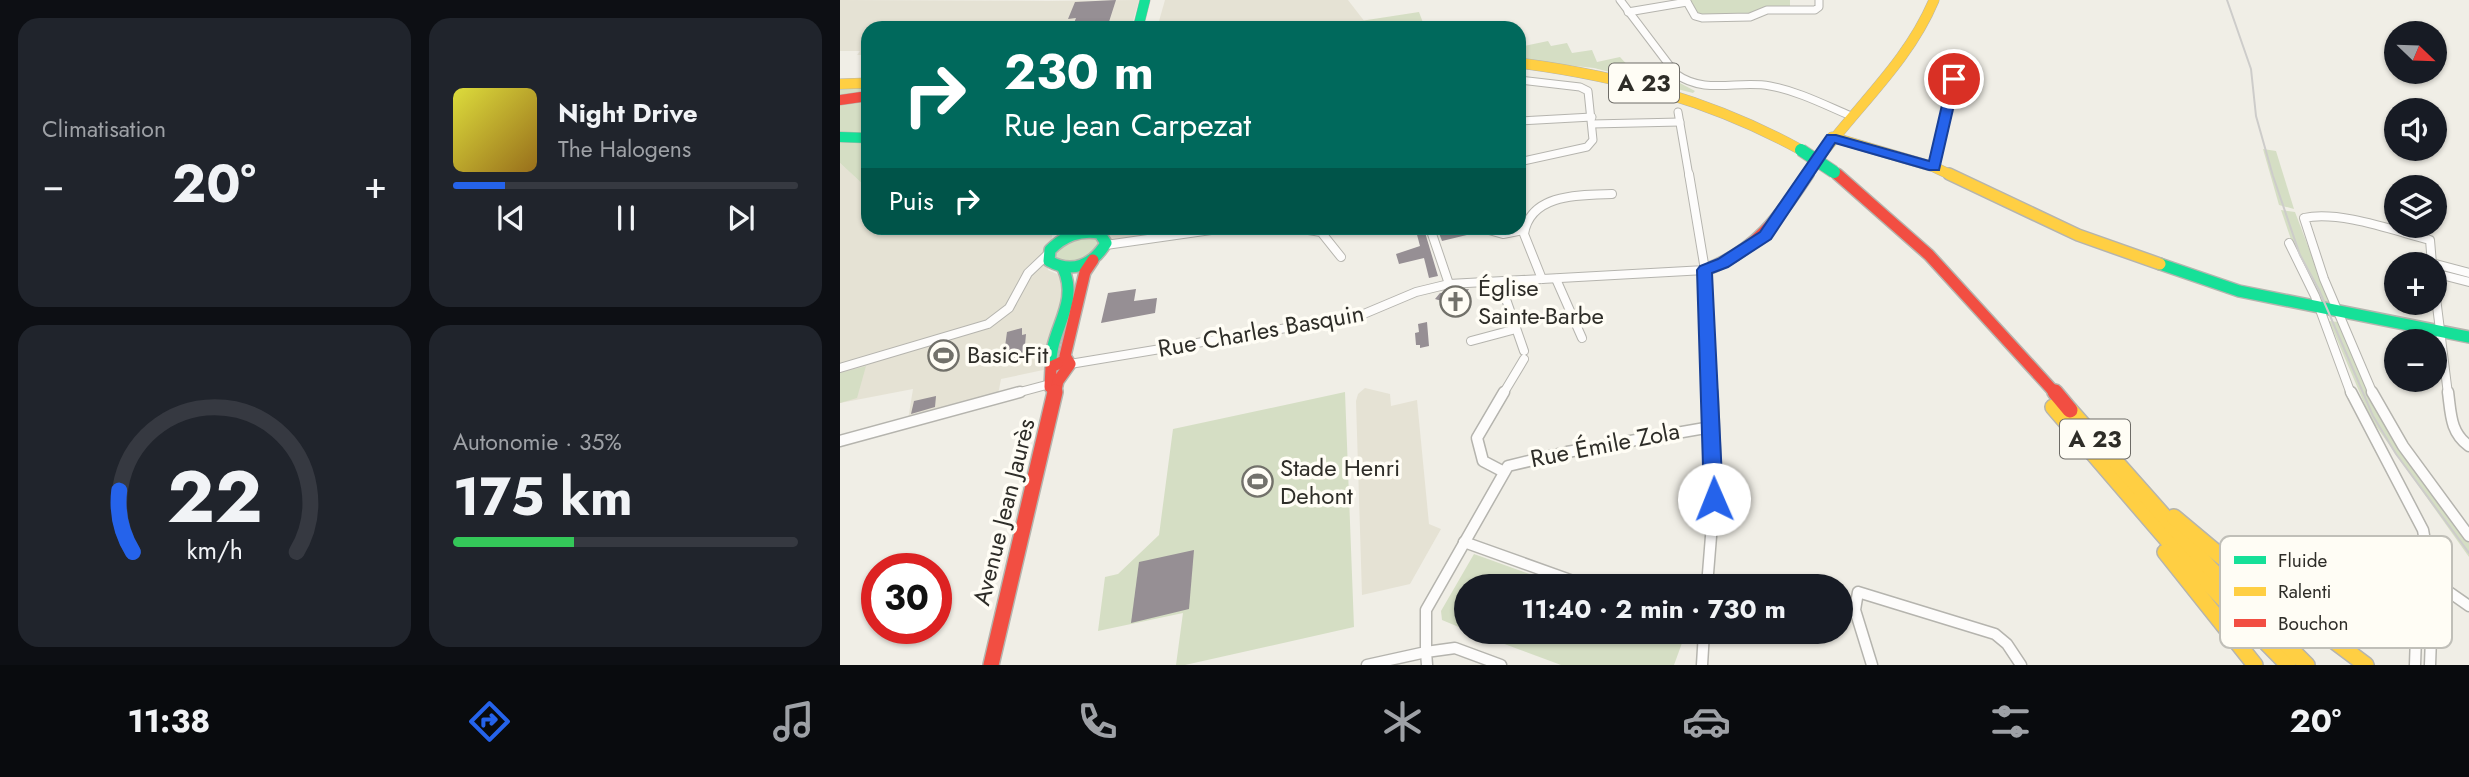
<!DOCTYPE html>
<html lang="fr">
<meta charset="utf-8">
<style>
:root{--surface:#171b24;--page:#20242c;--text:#f1f3f6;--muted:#9ea1a6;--line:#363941;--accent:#2563eb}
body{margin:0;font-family:Jost,sans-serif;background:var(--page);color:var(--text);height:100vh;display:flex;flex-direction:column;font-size:26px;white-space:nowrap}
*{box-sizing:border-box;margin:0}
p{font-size:23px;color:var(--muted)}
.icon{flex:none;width:38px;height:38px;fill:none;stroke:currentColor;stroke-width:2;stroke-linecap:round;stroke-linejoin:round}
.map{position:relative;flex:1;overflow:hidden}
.drawer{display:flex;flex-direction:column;gap:18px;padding:18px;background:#0d0f14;width:840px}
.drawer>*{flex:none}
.banner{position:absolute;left:21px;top:21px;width:665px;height:214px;border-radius:21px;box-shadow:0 2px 5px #0004;background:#00695c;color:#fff;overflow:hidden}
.needle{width:46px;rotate:113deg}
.tools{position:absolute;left:1544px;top:21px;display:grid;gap:14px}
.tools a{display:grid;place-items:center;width:63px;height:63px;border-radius:50%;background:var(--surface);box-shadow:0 2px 5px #0004;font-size:35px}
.speed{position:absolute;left:21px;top:553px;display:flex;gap:14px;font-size:35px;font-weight:700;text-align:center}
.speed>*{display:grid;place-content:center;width:91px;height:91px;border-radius:50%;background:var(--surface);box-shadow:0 2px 5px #0004;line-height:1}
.speed .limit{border:10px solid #d22;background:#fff;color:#111}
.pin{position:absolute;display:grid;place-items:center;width:60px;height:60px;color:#fff;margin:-30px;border:4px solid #fff;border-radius:50%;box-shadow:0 2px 7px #0007}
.me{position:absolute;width:77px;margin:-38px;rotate:359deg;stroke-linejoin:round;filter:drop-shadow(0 0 5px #0008)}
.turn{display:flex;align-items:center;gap:24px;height:147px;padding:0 28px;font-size:32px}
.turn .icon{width:91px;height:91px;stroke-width:2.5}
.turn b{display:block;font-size:49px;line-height:60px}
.then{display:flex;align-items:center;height:66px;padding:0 28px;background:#0003;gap:14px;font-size:26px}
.big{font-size:52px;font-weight:700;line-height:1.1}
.drawer .tile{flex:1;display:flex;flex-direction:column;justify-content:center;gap:10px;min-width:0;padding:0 24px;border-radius:21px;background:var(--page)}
.drawer .dial{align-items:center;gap:0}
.dial svg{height:182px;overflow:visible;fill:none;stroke:var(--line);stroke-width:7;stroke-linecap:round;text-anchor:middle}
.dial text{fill:var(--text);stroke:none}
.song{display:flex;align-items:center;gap:21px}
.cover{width:84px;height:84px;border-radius:10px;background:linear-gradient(135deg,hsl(60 70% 55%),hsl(40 70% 35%))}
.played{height:7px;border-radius:4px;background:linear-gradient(90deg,var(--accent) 15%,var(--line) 15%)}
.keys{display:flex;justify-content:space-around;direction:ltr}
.heat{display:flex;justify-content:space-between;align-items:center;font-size:38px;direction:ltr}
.charge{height:10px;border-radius:5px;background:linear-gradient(90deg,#34c759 35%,var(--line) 0)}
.drawer .tiles{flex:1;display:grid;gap:18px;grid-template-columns:repeat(2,1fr)}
.trip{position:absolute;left:614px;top:574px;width:399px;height:70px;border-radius:35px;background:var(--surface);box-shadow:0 2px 5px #0004;font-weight:700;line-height:70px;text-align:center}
.dock{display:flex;height:112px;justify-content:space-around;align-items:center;background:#090b0e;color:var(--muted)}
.dock .icon{width:49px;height:49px}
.dock .active{color:var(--accent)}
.dock b{font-size:32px;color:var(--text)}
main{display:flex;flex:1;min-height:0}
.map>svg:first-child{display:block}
</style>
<main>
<section class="drawer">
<div class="tiles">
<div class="tile"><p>Climatisation</p>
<div class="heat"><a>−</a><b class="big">20°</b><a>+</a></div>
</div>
<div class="tile">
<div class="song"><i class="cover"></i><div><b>Night Drive</b><p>The Halogens</p></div></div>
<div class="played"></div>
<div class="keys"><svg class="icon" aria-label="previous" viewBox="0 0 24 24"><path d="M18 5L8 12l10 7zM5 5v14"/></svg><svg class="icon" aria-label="pause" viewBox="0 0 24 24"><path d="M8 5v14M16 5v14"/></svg><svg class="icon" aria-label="next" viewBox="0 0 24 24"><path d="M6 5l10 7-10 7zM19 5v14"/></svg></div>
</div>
<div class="tile dial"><svg viewBox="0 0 100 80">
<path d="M14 69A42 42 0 1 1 86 69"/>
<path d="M14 69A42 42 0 0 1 8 42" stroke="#2563eb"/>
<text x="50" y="56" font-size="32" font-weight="700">22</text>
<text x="50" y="72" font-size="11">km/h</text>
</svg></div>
<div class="tile"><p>Autonomie · 35%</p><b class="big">175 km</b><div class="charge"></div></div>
</div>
</section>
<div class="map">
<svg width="1629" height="665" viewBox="0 0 1629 665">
<rect width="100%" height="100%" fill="#f0eee6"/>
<!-- built -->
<g fill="#e5e2d4">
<path d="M0 0 207 1 299 0 291 28H28V55H17L20 51H0Z"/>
<path d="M325 0H508L525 22 475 28H317Z"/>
<path d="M0 163 28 189V228H213L208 270 226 278 223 311 208 369 161 379 158 395 68 420 73 389 0 403Z"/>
<path d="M262 228H321L319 238 273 245Z"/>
<path d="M525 388 550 394 551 406 577 400 589 524 601 529 570 584 522 595 516 401 518 394Z"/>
</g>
<!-- green -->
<g fill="#d5dec4">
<path d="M851 0H950V8H922L912 15H864L858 14Z"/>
<path d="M579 12 585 28H475Z"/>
<path d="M708 41 711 46 727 43 732 53 752 50 757 62 780 57C794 74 807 75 828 71L838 82 855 91 853 93 754 68 679 60V47Z"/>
<path d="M28 87V189L0 163V89Z"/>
<path d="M1423 149 1436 151 1454 209 1439 205Z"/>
<path d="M1441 210 1455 212 1492 309 1482 307 1455 251Z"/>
<path d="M233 237H256L260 241 256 253 233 264 216 260 215 251Z"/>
<path d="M1489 321 1498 322 1538 413 1569 461 1629 543V557L1531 419Z"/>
<path d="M26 366 17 398 0 403V373Z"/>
<path d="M505 392 514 627 345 665H336L343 613 258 631 265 577 278 574 319 535 333 429Z"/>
<path d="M634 554 723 586H626V630L602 620 601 611Z"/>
<path d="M632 632H846L834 665H721Z"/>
</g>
<!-- building -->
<g fill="#968f94">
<path d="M276 0 267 28H232L236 18 228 19 235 2Z"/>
<path d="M597 228H629L631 234 602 241Z"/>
<path d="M584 229 598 276 589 278 584 258 559 264 556 254 580 246 576 231Z"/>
<path d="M296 289 294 301 317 298 315 313 261 323 268 293Z"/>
<path d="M629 289 624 296 628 298 613 317 607 310 608 303 595 299 600 293 616 294 621 290Z"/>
<path d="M587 322 589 346 580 348V345H576L575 333 579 332 578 324Z"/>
<path d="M182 328V335L186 334 184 356 171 362V359L163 361 167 332Z"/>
<path d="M96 396 95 407 71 414 74 401Z"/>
<path d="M354 550 349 609 291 623 299 562Z"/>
</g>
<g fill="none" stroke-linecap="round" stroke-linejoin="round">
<defs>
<g id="street-far2">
<path d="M780 0 836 74C865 95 898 80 930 86 958 91 985 105 1011 116"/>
<path d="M846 0 855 16 862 18 910 17 927 10H975L979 7V0"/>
<path d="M788 12 847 2"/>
<path d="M679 80 740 87 748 91 753 140 747 147 679 162"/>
<path d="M838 112 849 176"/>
<path d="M679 121 752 117"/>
<path d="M752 124 840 122"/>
<path d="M1094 167 1114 80 1112 70H1103L1105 74H1111"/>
</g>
<g id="street-far1">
<path d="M456 228 481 232 501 257"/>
<path d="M590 228 609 284"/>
<path d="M642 228 663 234 683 230"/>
<path d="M1449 243 1475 296 1511 394"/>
<path d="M266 245 385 228"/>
<path d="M1592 263 1629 273"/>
<path d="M1594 273 1629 282"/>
<path d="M702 279 684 234C690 193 741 195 772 194"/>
<path d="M716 279 742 338"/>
<path d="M660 282 684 351"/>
<path d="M1594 282 1608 394"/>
<path d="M631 341 676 329"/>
<path d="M230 364 519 316 576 292 609 284 865 270 849 174"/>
<path d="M0 368 148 324 169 308 188 273 208 254"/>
<path d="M173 394 210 384"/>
<path d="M663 394 684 359"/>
<path d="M1533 394 1484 279 1464 218C1499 210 1555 231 1590 240L1592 264"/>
</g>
<g id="street">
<path d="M1511 392 1583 530 1593 585 1590 665"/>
<path d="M1532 392 1563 446 1629 536"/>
<path d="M1608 392C1611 414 1610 432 1629 446"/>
<path d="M0 441 180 392"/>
<path d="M664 472 643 461 637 438 664 392"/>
<path d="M624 542 747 586"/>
<path d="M867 586 874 499 873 466"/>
<path d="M527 665 586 652V610L668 466 727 452 871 427"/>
<path d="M587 665 586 652 615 648 661 665"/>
<path d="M862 665 864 632"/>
<path d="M1032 665 1015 610 1018 592 1155 634 1167 644 1181 665"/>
<path d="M1575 665 1578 579 1609 592 1629 606"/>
</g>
<g id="fast-far1">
<path d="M298 28 305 0"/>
<path d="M0 137 28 138"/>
</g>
<g id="fast">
<path d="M256 228 266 243C253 265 232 274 209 261L210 250C224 236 239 230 259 233"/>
<path d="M1320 264 1399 291 1629 337"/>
<path d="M211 367C209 329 240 305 223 268"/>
</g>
<g id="slow-far2">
<path d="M679 63C780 76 872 101 961 150"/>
<path d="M0 84 28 83"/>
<path d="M992 137 1094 167 1113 176"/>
<path d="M979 158C1018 105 1068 62 1094 0"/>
</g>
<path id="slow-far1" d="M1109 174 1238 235 1320 264"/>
<g id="slow">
<path d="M1213 407 1342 557 1448 665"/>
<path d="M1230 410 1370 568 1467 665"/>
<path d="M1334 517 1383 558 1526 665"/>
<path d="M1325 552 1415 665"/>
</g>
<g id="jam-far2">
<path d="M0 100 28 96"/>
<path d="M994 172 999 176"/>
<path d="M967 176 979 158"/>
</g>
<g id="jam-far1">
<path d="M997 174 1089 255 1216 394"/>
<path d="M210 387 211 367 226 360"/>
<path d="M215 394 218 381 230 364 225 356 245 272 253 260"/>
<path d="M870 394 865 270C914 252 940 217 968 174"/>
</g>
<g id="jam">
<path d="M870 392 873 466"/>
<path d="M1215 392 1230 410"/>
<path d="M151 665 215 392"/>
</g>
</defs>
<!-- street-far2 casing -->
<use href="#street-far2" stroke="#b5b4ae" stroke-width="9"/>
<!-- street-far1 casing -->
<use href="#street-far1" stroke="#b5b4ae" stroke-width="10"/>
<!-- street casing -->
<use href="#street" stroke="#b5b4ae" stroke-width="13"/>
<!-- fast-far1 casing -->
<use href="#fast-far1" stroke="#b5b4ae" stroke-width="11"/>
<!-- fast casing -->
<use href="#fast" stroke="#b5b4ae" stroke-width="14"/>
<!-- slow-far2 casing -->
<use href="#slow-far2" stroke="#b5b4ae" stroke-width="11"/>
<!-- slow-far1 casing -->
<use href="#slow-far1" stroke="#b5b4ae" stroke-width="14"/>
<!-- slow casing -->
<use href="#slow" stroke="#b5b4ae" stroke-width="18"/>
<!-- jam-far2 casing -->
<use href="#jam-far2" stroke="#b5b4ae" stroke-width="11"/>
<!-- jam-far1 casing -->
<use href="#jam-far1" stroke="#b5b4ae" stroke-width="14"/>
<!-- jam casing -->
<use href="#jam" stroke="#b5b4ae" stroke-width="18"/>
<!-- street-far2 -->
<use href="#street-far2" stroke="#fdfcfb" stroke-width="7"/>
<!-- street-far1 -->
<use href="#street-far1" stroke="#fdfcfb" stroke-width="8"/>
<!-- street -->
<use href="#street" stroke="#fdfcfb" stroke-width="10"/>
<!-- fast-far1 -->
<use href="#fast-far1" stroke="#16e098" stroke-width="10"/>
<!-- fast -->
<use href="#fast" stroke="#16e098" stroke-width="11"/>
<!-- slow-far2 -->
<use href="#slow-far2" stroke="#ffcf43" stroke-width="10"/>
<!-- slow-far1 -->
<use href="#slow-far1" stroke="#ffcf43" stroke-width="11"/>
<!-- slow -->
<use href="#slow" stroke="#ffcf43" stroke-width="15"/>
<!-- jam-far2 -->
<use href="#jam-far2" stroke="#f24e42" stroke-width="10"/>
<!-- jam-far1 -->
<use href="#jam-far1" stroke="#f24e42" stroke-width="11"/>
<!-- jam -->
<use href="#jam" stroke="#f24e42" stroke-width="15"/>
<!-- tram -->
<path stroke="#cdccca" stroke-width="2" d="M1387 0 1411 69 1416 116 1433 176 1460 255 1479 290 1533 416 1556 454 1629 553"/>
<defs>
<path id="fast-bridge" d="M961 150 994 172"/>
</defs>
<!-- fast-bridge casing -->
<use href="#fast-bridge" stroke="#bfb4ad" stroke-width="14" stroke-linecap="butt"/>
<!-- fast-bridge -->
<use href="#fast-bridge" stroke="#16e098" stroke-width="12"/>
</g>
<!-- route -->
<path fill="#2563eb" stroke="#184099" stroke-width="2" d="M1114 75 1120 79 1099 170H1089L995 143 931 239 888 267 872 273 883 499 880 505 874 508 867 505 864 499 857 270 860 266 878 259 920 232 987 135H996L1089 161 1108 79Z"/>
<!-- icons -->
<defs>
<symbol id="church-ring" viewBox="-11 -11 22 22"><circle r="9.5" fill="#fffdf5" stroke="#72716a" stroke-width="1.5"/><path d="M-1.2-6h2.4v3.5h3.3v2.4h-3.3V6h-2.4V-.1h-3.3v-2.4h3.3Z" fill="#72716a"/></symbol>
<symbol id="stadium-ring" viewBox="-11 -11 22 22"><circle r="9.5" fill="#fffdf5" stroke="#72716a" stroke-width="1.5"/><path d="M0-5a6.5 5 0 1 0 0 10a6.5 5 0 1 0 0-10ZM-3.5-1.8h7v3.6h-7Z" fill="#72716a"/></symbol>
</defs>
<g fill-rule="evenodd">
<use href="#church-ring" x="598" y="284" width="35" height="35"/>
<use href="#stadium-ring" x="86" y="338" width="35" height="35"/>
<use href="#stadium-ring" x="400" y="464" width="35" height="35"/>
</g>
<g text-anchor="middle" stroke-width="7" stroke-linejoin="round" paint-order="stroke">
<!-- shield labels -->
<g fill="#fffdf5" stroke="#6d6b66" stroke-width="2">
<rect x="769" y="63.5" width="70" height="39" rx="5"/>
<rect x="1220" y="419.5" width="70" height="39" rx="5"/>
</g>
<g font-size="23" font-weight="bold" fill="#2e2d28">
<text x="804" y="91">A 23</text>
<text x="1255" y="447">A 23</text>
</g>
<!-- poi labels -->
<g font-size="24" fill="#2e2d28" stroke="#fffdf5" text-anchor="start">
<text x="638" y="296">Église<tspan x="638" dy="28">Sainte-Barbe</tspan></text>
<text x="127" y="363">Basic-Fit</text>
<text x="440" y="476">Stade Henri<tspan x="440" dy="28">Dehont</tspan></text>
</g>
<!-- street labels -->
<g font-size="24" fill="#2e2d28" stroke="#fffdf5">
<text transform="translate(421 331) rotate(-10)" y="8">Rue Charles Basquin</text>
<text transform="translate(765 445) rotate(-11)" y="8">Rue Émile Zola</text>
<text transform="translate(164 512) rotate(-76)" y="8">Avenue Jean Jaurès</text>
</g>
</g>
<!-- legend -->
<rect x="1380" y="536" width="232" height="112" rx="10" fill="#fffdf5" stroke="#c0bfb8" stroke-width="2"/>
<rect x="1394" y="556" width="32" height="8" fill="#16e098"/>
<rect x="1394" y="587" width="32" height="9" fill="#ffcf43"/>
<rect x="1394" y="619" width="32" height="8" fill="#f24e42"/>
<g font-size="19" fill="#2e2d28">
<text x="1438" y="567">Fluide</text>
<text x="1438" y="598">Ralenti</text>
<text x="1438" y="630">Bouchon</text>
</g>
</svg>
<div class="tools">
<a><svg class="needle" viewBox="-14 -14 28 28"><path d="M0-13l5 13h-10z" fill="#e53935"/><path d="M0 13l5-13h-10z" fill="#9ea1a6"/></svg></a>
<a><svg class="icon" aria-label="sound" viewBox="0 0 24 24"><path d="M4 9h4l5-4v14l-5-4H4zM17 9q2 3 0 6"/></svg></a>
<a><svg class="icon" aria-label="layers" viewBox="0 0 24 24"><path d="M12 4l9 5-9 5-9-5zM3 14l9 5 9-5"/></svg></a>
<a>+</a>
<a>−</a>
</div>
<div class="speed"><div class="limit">30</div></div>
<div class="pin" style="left:1114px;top:79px;background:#d93025"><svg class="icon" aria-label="arrive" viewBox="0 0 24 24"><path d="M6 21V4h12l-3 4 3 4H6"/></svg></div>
<svg class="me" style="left:874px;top:499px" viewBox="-20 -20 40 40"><circle r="19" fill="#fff"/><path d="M0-13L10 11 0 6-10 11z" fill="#2563eb"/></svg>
<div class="trip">11:40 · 2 min · 730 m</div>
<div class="banner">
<div class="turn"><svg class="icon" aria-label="right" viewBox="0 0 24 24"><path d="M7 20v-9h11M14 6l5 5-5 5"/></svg><div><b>230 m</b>Rue Jean Carpezat</div></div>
<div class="then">Puis<svg class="icon" aria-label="right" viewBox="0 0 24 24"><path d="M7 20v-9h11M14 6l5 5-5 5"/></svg></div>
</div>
</div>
</main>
<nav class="dock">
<b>11:38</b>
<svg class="icon active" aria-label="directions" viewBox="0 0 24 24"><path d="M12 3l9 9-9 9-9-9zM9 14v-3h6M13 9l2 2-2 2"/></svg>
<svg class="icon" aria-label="music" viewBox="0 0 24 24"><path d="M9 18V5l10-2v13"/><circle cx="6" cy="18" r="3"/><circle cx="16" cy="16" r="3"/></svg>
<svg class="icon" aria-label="phone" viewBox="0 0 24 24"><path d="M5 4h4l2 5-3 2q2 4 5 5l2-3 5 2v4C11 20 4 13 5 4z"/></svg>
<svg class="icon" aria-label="climate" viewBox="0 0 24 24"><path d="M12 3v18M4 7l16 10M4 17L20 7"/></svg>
<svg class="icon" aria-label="car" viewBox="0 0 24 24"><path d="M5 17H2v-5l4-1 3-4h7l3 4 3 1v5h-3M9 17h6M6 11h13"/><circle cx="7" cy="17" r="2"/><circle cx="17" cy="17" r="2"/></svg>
<svg class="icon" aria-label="filters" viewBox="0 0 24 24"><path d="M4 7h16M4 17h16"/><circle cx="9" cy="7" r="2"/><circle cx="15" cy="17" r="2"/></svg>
<b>20°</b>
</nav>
